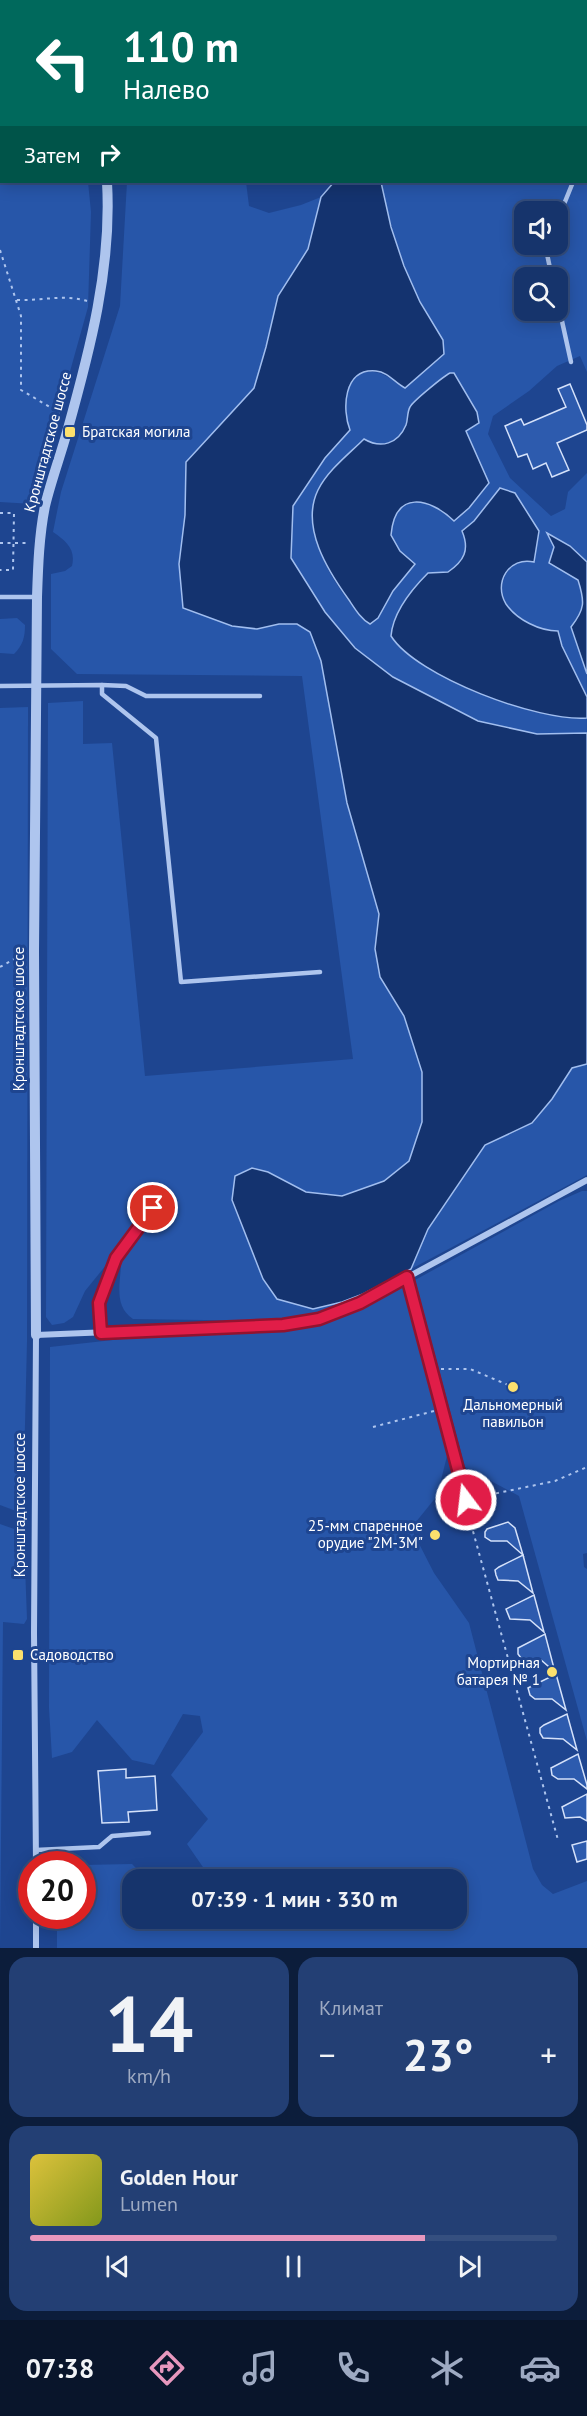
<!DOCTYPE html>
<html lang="ru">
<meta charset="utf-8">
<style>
:root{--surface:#16346c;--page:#233f74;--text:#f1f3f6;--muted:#9eaac2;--line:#354f7f;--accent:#e797bd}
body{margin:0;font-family:"PT Sans",sans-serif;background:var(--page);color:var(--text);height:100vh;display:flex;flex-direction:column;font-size:22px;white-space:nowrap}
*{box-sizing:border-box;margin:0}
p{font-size:20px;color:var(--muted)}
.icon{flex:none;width:33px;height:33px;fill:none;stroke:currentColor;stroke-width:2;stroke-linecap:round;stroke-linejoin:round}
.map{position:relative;height:1948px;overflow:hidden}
.drawer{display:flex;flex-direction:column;gap:9px;padding:9px;background:#0c1d3b;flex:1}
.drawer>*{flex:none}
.guide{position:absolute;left:0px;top:0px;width:588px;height:183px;box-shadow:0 3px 15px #0003,0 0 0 2px var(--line);background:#00695c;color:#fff;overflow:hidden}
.fabs{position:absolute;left:514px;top:201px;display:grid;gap:12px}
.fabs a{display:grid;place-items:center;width:54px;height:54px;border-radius:12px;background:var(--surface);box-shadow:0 3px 15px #0003,0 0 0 2px var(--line);font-size:30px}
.speed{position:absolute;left:18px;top:1851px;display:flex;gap:12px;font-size:30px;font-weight:700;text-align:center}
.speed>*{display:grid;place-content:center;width:78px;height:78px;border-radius:50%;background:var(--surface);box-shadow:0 3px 15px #0003,0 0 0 2px var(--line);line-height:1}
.speed .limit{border:9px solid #d22;background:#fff;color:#111}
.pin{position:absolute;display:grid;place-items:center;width:51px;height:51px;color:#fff;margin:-26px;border:3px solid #fff;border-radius:50%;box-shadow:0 2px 6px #0007}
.me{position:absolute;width:66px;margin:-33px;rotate:345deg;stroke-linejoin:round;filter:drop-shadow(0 0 4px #0008)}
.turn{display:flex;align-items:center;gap:21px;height:126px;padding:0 24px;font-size:27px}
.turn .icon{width:78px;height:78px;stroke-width:2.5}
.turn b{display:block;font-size:42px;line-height:51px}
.then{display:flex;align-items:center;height:57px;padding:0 24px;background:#0003;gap:12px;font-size:22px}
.big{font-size:45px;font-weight:600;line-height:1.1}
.drawer .tile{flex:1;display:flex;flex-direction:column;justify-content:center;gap:9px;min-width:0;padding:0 21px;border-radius:18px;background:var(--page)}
.drawer .dial{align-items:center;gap:0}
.dial b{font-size:78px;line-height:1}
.song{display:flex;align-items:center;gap:18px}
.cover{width:72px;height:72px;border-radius:9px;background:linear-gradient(135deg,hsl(50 70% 55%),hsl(70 70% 35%))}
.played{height:6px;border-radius:3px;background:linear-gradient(90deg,var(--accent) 75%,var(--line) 75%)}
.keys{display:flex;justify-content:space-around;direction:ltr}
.heat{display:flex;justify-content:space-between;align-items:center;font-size:33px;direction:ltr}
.drawer .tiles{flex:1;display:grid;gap:9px;grid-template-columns:1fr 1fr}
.tile:last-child{grid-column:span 2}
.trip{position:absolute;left:122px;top:1869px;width:345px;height:60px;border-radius:18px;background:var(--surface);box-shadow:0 3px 15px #0003,0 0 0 2px var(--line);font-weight:600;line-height:60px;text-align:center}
.menu{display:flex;height:96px;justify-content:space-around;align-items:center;background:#09152b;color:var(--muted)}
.menu .icon{width:42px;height:42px}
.menu .current{color:var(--accent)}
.menu b{font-size:27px;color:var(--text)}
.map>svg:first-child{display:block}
</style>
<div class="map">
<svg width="587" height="1948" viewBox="0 0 587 1948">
<rect width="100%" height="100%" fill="#1e4590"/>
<!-- green -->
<g fill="#2756a9" fill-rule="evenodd">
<path d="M0 0 70 1 2 2V182H88L91 212 88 307 33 504 0 502Z"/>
<path d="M587 95V372L580 356 557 366 529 391 493 416 488 434 510 478 551 516 565 509 568 492 587 473V562L570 546 547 534 554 547 561 570 578 580C585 602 585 609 571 628L587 674V697L562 646 558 631C523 631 480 595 516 562H534L539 531 515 493 500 488 474 521 462 530C469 550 464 561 448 572L428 573C411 590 394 612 391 636 415 675 542 721 587 718V733L537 734 478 721 393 677 355 648 325 612 291 558 293 506 325 458 350 430C336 389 359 350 400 386L443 340C410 292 393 238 381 182H586ZM525 212H558V244H525ZM525 278H558V310H525ZM454 373 477 412 466 430 489 483 454 521C428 498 396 489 391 535L400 551 414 564 393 591 378 618 366 621C336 590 300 536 318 491 326 471 349 454 364 439 380 449 397 444 405 426 408 420 407 413 410 408 413 401 446 379 454 373Z"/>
<path d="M127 182H246L249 206 269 213 301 205 321 197 308 249 278 296 266 347 254 388 186 462 185 515 179 564 257 629 279 624H297L310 632 321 661 347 803 379 914 375 949 380 977 404 1016 422 1072V1122L409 1161 384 1181 342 1196 306 1192 268 1172 252 1168 235 1176 232 1201 263 1279 342 1302 363 1294V1298L319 1315 282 1321 133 1319C114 1306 120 1285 121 1265L111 1259 85 1291 73 1317 64 1323 52 1325 46 1317 48 703 83 701V744L112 743 145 1076 353 1059 302 676 77 674 51 649V574L65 571 72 566C76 549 66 541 53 532L61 492 120 306Z"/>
<path d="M17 618 25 625C25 637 23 645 14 654L0 653V619Z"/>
<path d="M28 707 27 1341 23 1508 16 1511 0 1505V708Z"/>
<path d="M587 1064V1175L411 1269 428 1229 485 1145 532 1123 552 1099 572 1068Z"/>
<path d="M582 1191H587V1553L583 1554 584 1567 587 1569V1741L519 1496 465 1467 415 1280 559 1201Z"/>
<path d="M403 1286 448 1452 437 1496 411 1528 434 1573 469 1623 533 1869 542 1885 553 1894 587 1881V1948H57V1916H82L83 1865 132 1864 147 1879 132 1880V1918H456V1880L207 1879V1873L187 1844 208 1819 171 1775 203 1732 200 1716 183 1714 154 1765 132 1760 97 1720 72 1752 52 1758 49 1708 50 1347 140 1337 286 1329 321 1322Z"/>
<path d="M0 1524 17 1530 24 1539 27 1619 24 1624 3 1622 0 1948Z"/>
</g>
<!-- water -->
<g fill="#14336f" stroke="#a1beef" stroke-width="1.5">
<path d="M334 182H381L391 227 404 266 420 302 443 340 444 354 405 388C395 383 388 372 376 371 343 368 342 410 350 430L325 458 293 506 291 558 325 612 355 648 393 677 478 721 537 734 587 733V1064L572 1068 552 1099 532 1123 485 1145 428 1229 411 1269 363 1294 342 1302 313 1309 277 1299 263 1279 232 1200 235 1176 252 1168 268 1172 306 1192 342 1196 384 1181 409 1161 422 1122V1072L404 1016 380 977 375 949 379 914 347 803 321 661 310 632 297 624H279L257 629 232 626 183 608 179 564 185 515 186 462 254 388 266 347 278 296 308 249 321 197Z"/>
<path d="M450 373H454L477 412 479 423 466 431 489 483 469 508 454 521C429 497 395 490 391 535L400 551 415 564 393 591 378 618 370 624C361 619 355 609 349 600 328 571 300 527 318 490 328 470 349 454 364 439 381 449 398 444 406 425 408 420 407 412 410 407 413 401 444 376 450 373Z"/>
<path d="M500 488 515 493 539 531 534 562C509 556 493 583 506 604 517 620 540 631 558 631L562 646 587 697V718C539 722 417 677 391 636 393 612 411 590 428 573L448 572C464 561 470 550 462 531L474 521Z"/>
<path d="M547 533 570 546 587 562V674L571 627C585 609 585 602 578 580L549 563 554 547Z"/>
</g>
<!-- building -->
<g fill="#2d5bae" stroke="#d4e1fa" stroke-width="1.5">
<path d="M570 384 587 425V430L557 443 569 470 552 477 546 463 533 469 527 454 518 457 505 426 521 419 524 425 566 407 558 389Z"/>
<path d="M508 1522 515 1528 523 1555 507 1541H491L485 1537V1532L487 1529Z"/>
<path d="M523 1555 533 1593 518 1581 498 1580 496 1575 495 1570 499 1567Z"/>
<path d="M534 1595 544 1632 530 1620 510 1619 506 1609Z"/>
<path d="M545 1634 555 1672 541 1660 521 1658 518 1654V1648Z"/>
<path d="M556 1674 566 1710 552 1699H535L530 1695 528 1688Z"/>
<path d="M567 1714 577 1750 563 1739 543 1738 540 1733V1728L544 1725Z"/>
<path d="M578 1754 587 1785V1789L574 1779H558L552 1775 551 1768Z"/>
<path d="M126 1769V1778L155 1776 157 1810 128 1812 129 1822 102 1823 98 1771Z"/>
<path d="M587 1794V1821L580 1817 565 1818 562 1807Z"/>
<path d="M587 1841V1859L577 1862 572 1845Z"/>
</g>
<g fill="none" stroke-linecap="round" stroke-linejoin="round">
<!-- path -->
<g stroke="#aec5ee" stroke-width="2" stroke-dasharray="3 4.5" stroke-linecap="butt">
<path d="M0 250 21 316V390L60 413"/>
<path d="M17 300C41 301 63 294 87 301"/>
<path d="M0 513H14L13 570H0"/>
<path d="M0 543H27"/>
<path d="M0 967 21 955"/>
<path d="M441 1369H470L513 1387"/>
<path d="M373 1427 434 1411"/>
<path d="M474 1498 555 1481 587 1467"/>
<path d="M471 1524 558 1840"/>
</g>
<!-- service -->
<g stroke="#aec5ee" stroke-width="4.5">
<path d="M258 0V2"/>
<path d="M586 148 587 147"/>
<path d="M558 219 573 182"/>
<path d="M548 244 546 249 552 278"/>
<path d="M558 303 571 362"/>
<path d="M0 597H36"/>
<path d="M102 685 126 686 146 696H260"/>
<path d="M0 686 102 685V694L156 738 181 982 320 972"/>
<path d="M407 1277 466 1500"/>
<path d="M101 1333 99 1303 116 1258 153 1208"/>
<path d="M36 1850 99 1847 112 1836 149 1833"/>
</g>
<!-- minor -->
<g stroke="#aec5ee" stroke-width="6">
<path d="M36 1864 34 1633 36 1335 283 1325 319 1319 360 1303 587 1180"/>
<path d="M36 1948V1916"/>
</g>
<!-- tertiary -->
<g stroke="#aec5ee" stroke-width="10">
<path d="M86 0 87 2"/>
<path d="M36 1335 34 951 37 597C38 567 39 536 45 506 51 481 60 457 67 432 90 350 112 267 107 182"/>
</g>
</g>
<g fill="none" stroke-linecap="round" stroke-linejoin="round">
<defs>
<path id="route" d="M153 1208 116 1258 99 1303 101 1333 283 1325 319 1319 360 1303 407 1277 466 1500"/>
</defs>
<!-- route casing -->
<use href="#route" stroke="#92132f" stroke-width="15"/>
<!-- route -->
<use href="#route" stroke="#e11d48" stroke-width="10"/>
</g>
<!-- markers -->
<g fill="#fce06d" stroke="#1e4590" stroke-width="2">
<rect x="64" y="426" width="12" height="12" rx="3"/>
<circle cx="513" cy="1387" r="6"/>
<circle cx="435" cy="1535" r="6"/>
<rect x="12" y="1649" width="12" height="12" rx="3"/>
<circle cx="552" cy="1672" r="6"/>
</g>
<g text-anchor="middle" stroke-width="6" stroke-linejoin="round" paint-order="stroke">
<!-- poi labels -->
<g font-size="15" fill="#fff" stroke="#1e4590" text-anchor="start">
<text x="82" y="437">Братская могила</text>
<text x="513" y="1410" text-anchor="middle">Дальномерный<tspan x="513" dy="17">павильон</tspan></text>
<text x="423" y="1531" text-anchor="end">25-мм спаренное<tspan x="423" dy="17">орудие "2М-3М"</tspan></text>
<text x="30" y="1660">Садоводство</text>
<text x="540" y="1668" text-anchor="end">Мортирная<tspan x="540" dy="17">батарея № 1</tspan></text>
</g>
<!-- street labels -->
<g font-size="15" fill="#fff" stroke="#1e4590">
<text transform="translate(48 442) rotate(-75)" y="5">Кронштадтское шоссе</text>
<text transform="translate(19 1019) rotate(-90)" y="5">Кронштадтское шоссе</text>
<text transform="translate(20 1505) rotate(-90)" y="5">Кронштадтское шоссе</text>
</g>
</g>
</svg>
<div class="fabs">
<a><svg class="icon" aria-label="sound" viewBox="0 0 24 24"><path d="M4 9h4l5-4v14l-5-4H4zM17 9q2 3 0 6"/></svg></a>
<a><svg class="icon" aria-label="search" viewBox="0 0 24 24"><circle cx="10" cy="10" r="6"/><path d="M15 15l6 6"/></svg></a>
</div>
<div class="speed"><div class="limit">20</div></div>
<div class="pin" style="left:153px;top:1208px;background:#d93025"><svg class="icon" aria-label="arrive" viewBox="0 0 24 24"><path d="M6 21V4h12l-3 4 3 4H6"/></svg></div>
<svg class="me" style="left:466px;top:1500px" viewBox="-20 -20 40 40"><circle r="17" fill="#e11d48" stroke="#fff" stroke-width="3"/><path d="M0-11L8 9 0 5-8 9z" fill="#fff"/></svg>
<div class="trip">07:39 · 1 мин · 330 m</div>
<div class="guide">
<div class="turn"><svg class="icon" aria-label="left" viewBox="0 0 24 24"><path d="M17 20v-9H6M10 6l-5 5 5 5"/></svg><div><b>110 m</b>Налево</div></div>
<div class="then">Затем<svg class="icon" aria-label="right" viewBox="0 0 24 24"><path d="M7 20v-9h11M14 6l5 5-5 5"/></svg></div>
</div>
</div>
<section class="drawer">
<div class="tiles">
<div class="tile dial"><b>14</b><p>km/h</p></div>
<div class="tile"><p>Климат</p>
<div class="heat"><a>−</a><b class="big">23°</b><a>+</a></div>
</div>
<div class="tile">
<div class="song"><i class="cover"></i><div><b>Golden Hour</b><p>Lumen</p></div></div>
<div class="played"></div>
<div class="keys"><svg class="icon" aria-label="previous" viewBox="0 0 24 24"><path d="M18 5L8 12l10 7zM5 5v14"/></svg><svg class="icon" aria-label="pause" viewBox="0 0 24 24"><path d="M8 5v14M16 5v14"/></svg><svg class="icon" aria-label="next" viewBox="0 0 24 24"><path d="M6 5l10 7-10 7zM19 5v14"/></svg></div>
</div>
</div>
</section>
<nav class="menu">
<b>07:38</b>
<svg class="icon current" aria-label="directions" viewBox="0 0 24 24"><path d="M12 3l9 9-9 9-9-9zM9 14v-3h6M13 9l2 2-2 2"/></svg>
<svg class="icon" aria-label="music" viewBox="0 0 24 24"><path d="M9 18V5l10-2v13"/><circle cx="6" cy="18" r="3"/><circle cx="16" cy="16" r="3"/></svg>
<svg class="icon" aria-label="phone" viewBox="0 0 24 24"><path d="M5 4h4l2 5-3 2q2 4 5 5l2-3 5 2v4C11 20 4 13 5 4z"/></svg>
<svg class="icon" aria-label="climate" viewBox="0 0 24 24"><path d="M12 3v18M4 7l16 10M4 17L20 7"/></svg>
<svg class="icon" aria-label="car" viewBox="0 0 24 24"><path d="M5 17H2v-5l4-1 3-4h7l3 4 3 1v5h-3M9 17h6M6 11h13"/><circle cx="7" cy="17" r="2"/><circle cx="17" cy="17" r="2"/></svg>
</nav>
